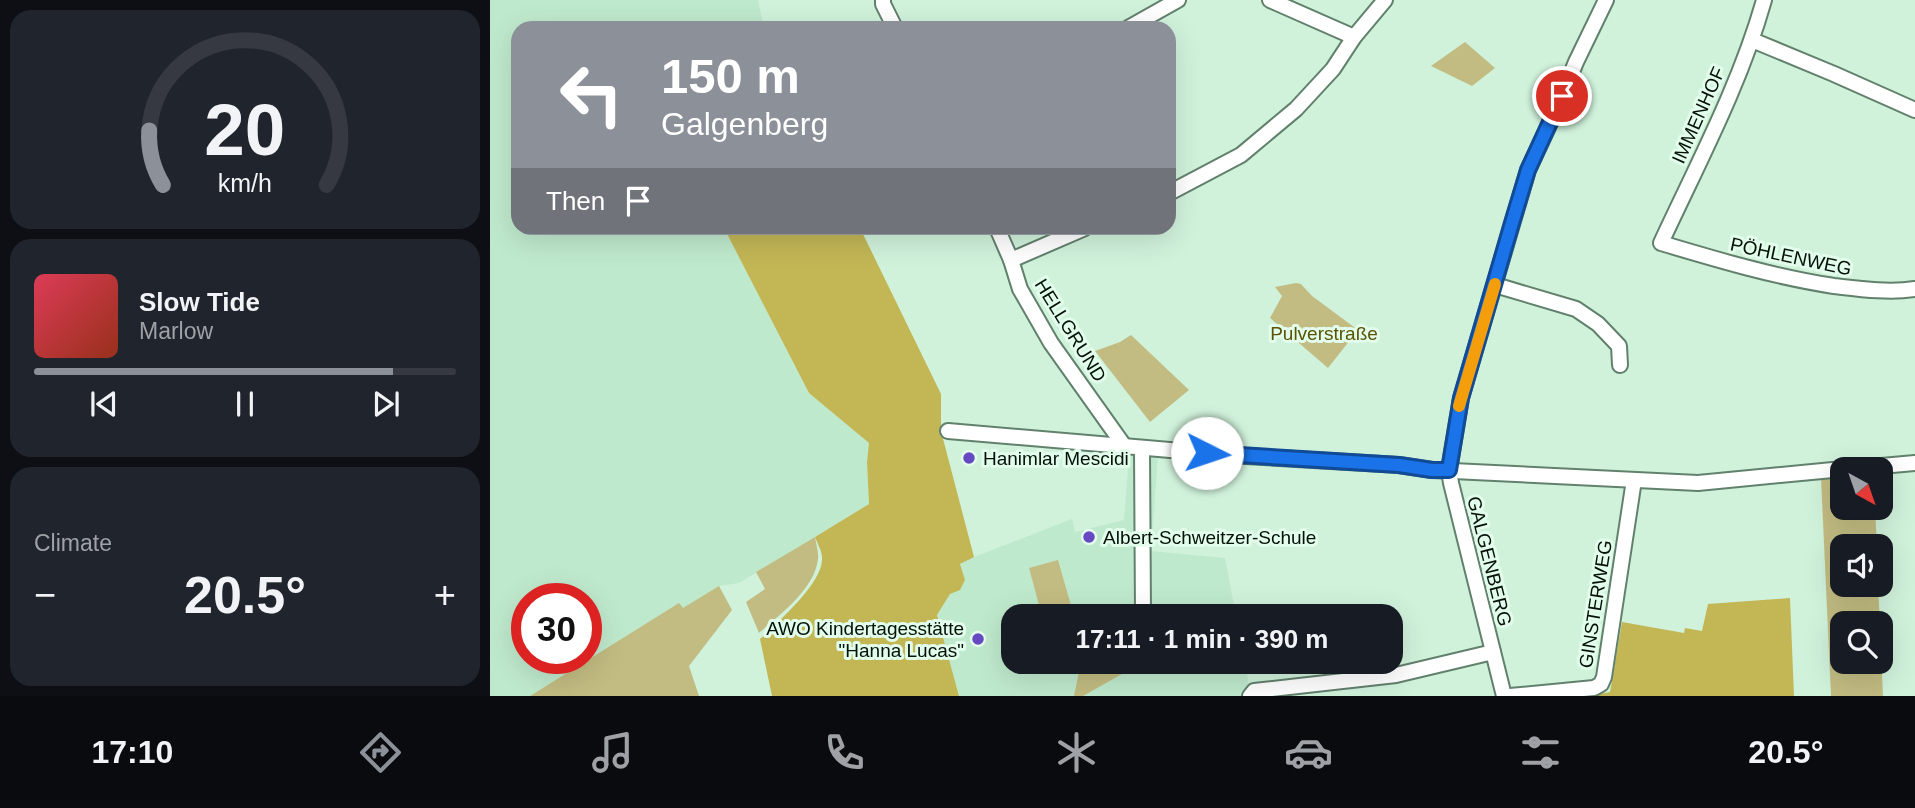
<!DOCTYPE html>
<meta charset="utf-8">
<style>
:root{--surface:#171b24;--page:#20242c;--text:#f1f3f6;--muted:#9ea1a6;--line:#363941;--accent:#8c9099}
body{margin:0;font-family:Arial,sans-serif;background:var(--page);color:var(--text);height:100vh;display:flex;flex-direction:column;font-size:26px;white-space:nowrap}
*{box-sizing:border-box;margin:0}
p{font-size:23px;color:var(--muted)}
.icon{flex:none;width:38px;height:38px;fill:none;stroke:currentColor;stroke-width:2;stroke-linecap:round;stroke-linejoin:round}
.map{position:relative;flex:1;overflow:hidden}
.sheet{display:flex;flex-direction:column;gap:10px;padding:10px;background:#0d0f14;width:490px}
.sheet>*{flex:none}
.guide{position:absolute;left:21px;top:21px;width:665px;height:214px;border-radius:21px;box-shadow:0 7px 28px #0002;background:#8c9099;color:#fff;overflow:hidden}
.needle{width:46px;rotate:140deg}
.buttons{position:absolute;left:1340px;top:457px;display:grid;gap:14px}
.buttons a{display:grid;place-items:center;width:63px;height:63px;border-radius:14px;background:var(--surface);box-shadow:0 7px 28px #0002;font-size:35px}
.speed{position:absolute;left:21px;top:583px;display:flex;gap:14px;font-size:35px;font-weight:700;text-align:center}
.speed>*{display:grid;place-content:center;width:91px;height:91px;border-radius:50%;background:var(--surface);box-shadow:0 7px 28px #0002;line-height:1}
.speed .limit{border:10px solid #d22;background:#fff;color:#111}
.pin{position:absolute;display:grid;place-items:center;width:60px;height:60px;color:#fff;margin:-30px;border:4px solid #fff;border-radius:50%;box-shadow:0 2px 7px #0007}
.me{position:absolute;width:77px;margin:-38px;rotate:94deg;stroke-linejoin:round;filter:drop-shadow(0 0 5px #0008)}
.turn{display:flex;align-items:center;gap:24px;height:147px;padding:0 35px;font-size:32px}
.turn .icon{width:91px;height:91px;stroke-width:2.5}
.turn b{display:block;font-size:49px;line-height:60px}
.then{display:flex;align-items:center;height:66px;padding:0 35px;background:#0003;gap:14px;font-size:26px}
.big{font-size:52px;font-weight:700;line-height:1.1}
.sheet .widget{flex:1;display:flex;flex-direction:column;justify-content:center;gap:10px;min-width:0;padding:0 24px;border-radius:21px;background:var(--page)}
.sheet .dial{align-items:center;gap:0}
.dial svg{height:182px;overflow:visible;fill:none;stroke:var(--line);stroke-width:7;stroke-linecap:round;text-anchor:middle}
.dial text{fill:var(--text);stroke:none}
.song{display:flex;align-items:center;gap:21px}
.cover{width:84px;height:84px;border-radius:10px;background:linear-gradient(135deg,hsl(350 70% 55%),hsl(10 70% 35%))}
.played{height:7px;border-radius:4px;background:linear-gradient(90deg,var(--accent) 85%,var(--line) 85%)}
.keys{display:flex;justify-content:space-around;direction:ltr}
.heat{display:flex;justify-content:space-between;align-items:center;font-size:38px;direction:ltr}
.trip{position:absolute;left:511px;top:604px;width:402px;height:70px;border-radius:21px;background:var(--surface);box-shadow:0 7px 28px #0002;font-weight:700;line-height:70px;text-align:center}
.tab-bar{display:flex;height:112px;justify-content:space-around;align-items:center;background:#090b0e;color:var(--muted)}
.tab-bar .icon{width:49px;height:49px}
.tab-bar .current{color:var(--accent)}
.tab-bar b{font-size:32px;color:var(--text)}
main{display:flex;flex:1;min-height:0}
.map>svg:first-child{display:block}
</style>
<main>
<section class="sheet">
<div class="widget dial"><svg viewBox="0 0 100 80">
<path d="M14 69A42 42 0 1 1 86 69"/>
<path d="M14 69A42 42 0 0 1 8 45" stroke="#8c9099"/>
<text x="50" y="56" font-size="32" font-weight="700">20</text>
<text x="50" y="72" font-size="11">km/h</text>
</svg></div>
<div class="widget">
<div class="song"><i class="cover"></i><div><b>Slow Tide</b><p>Marlow</p></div></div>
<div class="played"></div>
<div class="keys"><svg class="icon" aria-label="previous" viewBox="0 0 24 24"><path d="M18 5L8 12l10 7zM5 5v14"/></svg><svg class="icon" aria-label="pause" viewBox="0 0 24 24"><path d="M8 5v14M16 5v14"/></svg><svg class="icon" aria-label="next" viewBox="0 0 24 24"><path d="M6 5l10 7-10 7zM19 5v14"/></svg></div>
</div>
<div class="widget"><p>Climate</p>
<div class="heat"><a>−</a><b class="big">20.5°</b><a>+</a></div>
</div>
</section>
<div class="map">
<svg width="1425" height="696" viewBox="0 0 1425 696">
<rect width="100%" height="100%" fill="#d0f2db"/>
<!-- built -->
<g fill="#bfe9cd" fill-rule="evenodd">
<path d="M0 0H268L274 28H28V228H234L319 393 379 443 377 462 379 504 249 583 229 586 193 609 188 604 40 696H0ZM37 598H96V658H37Z"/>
<path d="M639 455 668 456 661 551 735 558 746 616H523V662H755L761 696H469L447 615 460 594 475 580 470 564 484 557 582 519 585 532 634 520Z"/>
</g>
<!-- green -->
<g fill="#c2bc82">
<path d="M975 42 1005 68 982 86 941 66Z"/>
<path d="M806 283 811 284 822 296 868 330 838 368 780 318 792 296 785 287Z"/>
<path d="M641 335 699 390 660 422 605 351 630 342Z"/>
<path d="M1353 476V508H1385L1387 546H1353V584L1388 585 1390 623H1353V662H1391V651L1393 696H1341L1331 478Z"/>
<path d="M325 537C326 544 329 553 328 559 325 589 289 615 269 633L256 602 275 589 266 572Z"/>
<path d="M568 560 584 616H552L539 568Z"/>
<path d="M229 586 242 610 199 666 209 696H40L189 603 193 608Z"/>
<path d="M591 662H648V665L593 696H584Z"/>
</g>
<!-- forest -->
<g fill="#c2b655">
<path d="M234 228H370L451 394V431L484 557 470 564 475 580 470 590 460 594 447 615 469 696H282L270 639C287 623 334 582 332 558 332 551 327 543 325 537L379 504 377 462 379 443 319 393Z"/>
<path d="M1300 598 1304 696H1100L1120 692 1132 622 1194 633 1195 628 1212 631 1218 604Z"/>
</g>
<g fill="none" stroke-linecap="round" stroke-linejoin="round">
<defs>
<g id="minor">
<path d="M393 0V4L405 28"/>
<path d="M780 0 864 37"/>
<path d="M1274 0C1250 85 1208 163 1171 243 1228 260 1285 277 1344 286 1370 289 1399 293 1425 289"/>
<path d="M638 28 688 0"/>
<path d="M1262 40 1344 74 1425 110"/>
<path d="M679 193 751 155 806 109 843 69 864 37 895 0"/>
<path d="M507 228 521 260 530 289 561 343 635 447"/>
<path d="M521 260 595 228"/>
<path d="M1005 285 1086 309 1108 324 1129 346 1130 365"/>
<path d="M458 431 738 455 909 465 942 470 1208 483 1353 469"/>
<path d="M652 448 653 616"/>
<path d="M1358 469 1425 463"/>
<path d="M760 696 764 691 906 675 1003 652"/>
<path d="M1014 696 961 483 959 470 971 398 1038 170 1068 106 1086 62 1116 0"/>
<path d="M1020 696 1104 688 1111 684 1114 677 1144 480"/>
</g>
</defs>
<!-- minor casing -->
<use href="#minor" stroke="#62816d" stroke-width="18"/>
<!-- minor -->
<use href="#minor" stroke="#fff" stroke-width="14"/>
</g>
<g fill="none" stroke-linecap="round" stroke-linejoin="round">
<defs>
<path id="route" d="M717 453 909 465 942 470H959L971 398 1022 223 1038 170 1072 96"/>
</defs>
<!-- route casing -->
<use href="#route" stroke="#114b97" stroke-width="18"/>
<!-- route -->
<use href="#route" stroke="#1a73e8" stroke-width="12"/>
<!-- slow -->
<path stroke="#f59e0b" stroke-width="12" d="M969 406 1005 284"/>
</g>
<!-- markers -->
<g fill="#674ac3" stroke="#e2fdeb" stroke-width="2.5">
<circle cx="479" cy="458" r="7"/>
<circle cx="599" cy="537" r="7"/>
<circle cx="488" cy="639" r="7"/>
</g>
<g text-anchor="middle" stroke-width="6" stroke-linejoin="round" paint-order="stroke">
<!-- street labels -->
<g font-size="19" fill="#051109" stroke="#e2fdeb">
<text transform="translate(1208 115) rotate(-66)" y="7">IMMENHOF</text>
<text transform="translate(1301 256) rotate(12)" y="7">PÖHLENWEG</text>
<text transform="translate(581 330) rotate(58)" y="7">HELLGRUND</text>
<text transform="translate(1000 561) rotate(76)" y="7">GALGENBERG</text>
<text transform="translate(1105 604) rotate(-81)" y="7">GINSTERWEG</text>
</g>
<!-- park labels -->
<g font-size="19" fill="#5b5304" stroke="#e2fdeb">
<text x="834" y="340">Pulverstraße</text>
</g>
<!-- poi labels -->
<g font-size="19" fill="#051109" stroke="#e2fdeb" text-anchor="start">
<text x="493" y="465">Hanimlar Mescidi</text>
<text x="613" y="544">Albert-Schweitzer-Schule</text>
<text x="474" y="635" text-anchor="end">AWO Kindertagesstätte<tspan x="474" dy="22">"Hanna Lucas"</tspan></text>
</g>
</g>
</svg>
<div class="buttons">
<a><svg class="needle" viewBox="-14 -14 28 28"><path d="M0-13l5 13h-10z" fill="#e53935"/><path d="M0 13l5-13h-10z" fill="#9ea1a6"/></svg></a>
<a><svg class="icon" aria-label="sound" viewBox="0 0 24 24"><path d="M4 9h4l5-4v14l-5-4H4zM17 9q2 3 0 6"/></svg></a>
<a><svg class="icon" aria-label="search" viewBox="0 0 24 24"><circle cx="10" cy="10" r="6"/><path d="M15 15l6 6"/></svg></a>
</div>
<div class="speed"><div class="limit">30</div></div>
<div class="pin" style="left:1072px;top:96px;background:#d93025"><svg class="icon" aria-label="arrive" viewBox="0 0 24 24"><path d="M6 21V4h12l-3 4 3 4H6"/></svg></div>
<svg class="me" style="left:717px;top:453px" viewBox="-20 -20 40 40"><circle r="19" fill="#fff"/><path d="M0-13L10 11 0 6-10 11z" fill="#1a73e8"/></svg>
<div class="trip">17:11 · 1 min · 390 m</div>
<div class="guide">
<div class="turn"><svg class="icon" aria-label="left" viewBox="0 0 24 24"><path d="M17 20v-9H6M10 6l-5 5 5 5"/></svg><div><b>150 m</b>Galgenberg</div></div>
<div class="then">Then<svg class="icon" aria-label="arrive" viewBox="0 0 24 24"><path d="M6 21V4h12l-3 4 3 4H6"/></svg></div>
</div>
</div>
</main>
<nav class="tab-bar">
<b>17:10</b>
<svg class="icon current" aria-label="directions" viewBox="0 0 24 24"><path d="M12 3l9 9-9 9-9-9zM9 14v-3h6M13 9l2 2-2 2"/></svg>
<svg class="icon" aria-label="music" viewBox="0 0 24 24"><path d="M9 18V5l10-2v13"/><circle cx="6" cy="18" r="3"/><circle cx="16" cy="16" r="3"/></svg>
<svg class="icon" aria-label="phone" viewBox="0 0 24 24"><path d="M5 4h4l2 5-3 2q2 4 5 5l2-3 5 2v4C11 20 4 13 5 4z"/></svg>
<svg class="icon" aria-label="climate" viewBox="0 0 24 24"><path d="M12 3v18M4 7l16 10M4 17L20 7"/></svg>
<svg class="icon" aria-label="car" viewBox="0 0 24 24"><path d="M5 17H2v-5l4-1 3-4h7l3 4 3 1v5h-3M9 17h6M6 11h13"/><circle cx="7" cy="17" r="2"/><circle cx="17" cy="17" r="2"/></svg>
<svg class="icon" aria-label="filters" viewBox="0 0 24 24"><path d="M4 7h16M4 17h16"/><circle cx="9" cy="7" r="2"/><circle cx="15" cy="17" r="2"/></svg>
<b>20.5°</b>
</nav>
